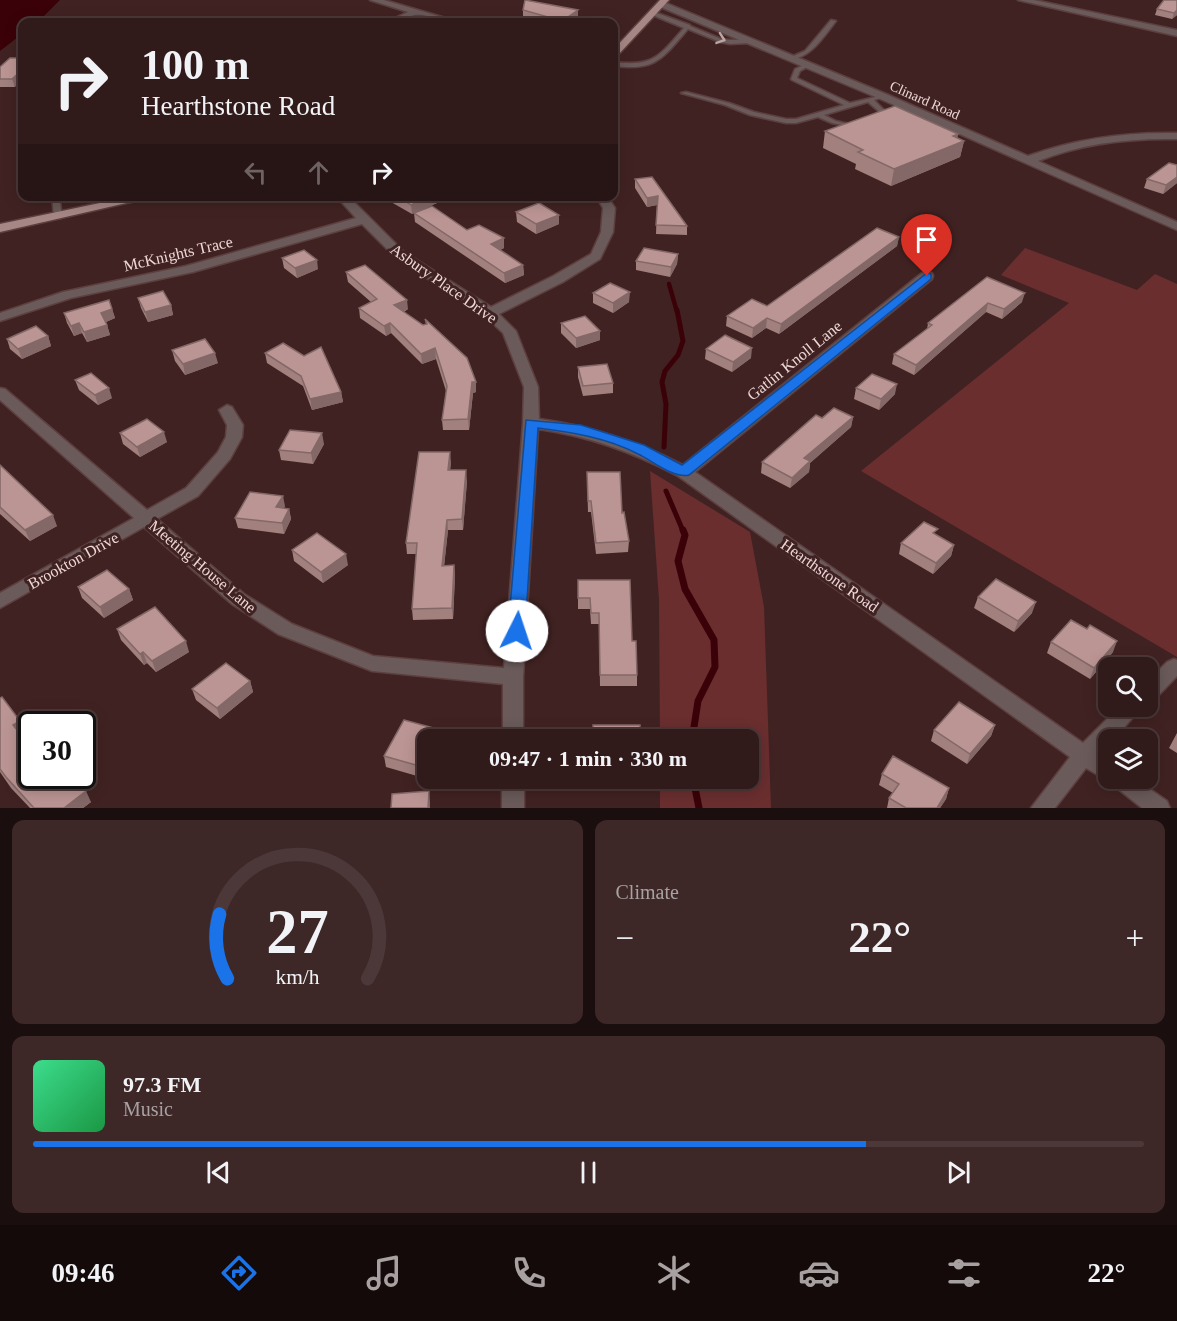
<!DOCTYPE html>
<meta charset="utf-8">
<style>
:root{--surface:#311a1a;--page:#3d2727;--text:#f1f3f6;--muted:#a8a1a2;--line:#4c3839;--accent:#1a73e8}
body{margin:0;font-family:Georgia,serif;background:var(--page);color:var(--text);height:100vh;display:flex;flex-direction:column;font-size:22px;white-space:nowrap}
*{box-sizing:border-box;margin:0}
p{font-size:20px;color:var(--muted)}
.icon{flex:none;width:33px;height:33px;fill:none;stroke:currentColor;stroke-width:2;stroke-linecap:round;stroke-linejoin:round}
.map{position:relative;height:808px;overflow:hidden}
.details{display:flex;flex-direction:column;gap:12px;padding:12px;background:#1b0e0e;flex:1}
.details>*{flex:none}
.hud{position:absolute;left:18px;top:18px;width:600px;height:183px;border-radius:12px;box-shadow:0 3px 15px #0003,0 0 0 2px var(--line);background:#311a1a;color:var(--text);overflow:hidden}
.fabs{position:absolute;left:1098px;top:657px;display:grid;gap:12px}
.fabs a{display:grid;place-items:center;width:60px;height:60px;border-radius:12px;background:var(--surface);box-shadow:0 3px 15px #0003,0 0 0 2px var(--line);font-size:30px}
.speed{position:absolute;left:18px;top:711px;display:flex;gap:12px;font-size:30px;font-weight:700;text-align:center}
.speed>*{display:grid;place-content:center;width:78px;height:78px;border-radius:50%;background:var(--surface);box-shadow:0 3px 15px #0003,0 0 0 2px var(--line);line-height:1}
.speed .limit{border:3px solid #111;border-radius:9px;background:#fff;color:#111}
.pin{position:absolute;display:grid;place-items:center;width:51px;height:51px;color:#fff;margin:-62px -26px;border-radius:50% 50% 50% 0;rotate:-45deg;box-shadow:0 0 6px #0007}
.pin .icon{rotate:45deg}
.me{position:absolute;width:66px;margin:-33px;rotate:4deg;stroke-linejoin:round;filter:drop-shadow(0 0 4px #0008)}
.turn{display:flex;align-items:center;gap:21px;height:126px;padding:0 24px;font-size:27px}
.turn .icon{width:78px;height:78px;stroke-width:2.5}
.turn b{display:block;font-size:42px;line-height:51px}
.lanes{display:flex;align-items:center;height:57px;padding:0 24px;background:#0003;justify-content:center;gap:30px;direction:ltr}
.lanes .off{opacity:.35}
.big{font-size:45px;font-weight:700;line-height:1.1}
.details .widget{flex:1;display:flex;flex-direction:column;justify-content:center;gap:9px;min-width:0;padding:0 21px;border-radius:12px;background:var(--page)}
.details .dial{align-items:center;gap:0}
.dial svg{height:156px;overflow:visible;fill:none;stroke:var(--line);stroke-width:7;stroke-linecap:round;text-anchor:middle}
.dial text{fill:var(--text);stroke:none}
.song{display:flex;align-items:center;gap:18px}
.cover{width:72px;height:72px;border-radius:9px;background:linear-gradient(135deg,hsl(150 70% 55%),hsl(140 70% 35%))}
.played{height:6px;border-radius:3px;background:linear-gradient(90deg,var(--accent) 75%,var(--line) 75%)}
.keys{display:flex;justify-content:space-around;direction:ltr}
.heat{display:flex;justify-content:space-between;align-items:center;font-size:33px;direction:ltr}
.details .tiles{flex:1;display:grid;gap:12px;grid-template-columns:1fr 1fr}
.widget:last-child{grid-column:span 2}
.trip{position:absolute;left:417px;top:729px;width:342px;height:60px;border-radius:12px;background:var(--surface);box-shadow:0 3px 15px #0003,0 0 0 2px var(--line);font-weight:700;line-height:60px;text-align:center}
.menu{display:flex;height:96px;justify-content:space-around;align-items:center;background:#140a0a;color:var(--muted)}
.menu .icon{width:42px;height:42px}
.menu .active{color:var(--accent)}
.menu b{font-size:27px;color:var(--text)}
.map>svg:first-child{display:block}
</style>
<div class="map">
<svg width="1177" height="808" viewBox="0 0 1177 808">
<rect width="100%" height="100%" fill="#412222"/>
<!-- green -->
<g fill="#6a2e2f">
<path d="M1025 248 1137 290 1155 274 1177 284V657L861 471 1069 303 1001 275Z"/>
<path d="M650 471 750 532 764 607 771 808H660V779L748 778V740L660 739 659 600Z"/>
</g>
<!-- water -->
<path fill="#3a0208" d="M0 0H60L38 22H22V34L0 51Z"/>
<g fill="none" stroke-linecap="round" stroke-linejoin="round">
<!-- stream-far2 -->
<path stroke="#3a0208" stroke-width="4.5" d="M669 284 677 312"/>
<!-- stream-far1 -->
<g stroke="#3a0208" stroke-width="5">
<path d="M664 447 666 404 662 382 665 371 678 355 683 341 677 310"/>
<path d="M666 491 683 531"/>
</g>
<!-- stream -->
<g stroke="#3a0208" stroke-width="7">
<path d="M683 530 685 535 678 561 685 589 714 640 715 667 698 701 692 740"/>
<path d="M693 778 699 808"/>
</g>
<defs>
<g id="lane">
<path d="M650 12H654L690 25V26L721 39 730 40 751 39 754 41 751 43 730 44 720 42 688 29C662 59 656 71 614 66V62C654 67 659 56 684 28L650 14Z"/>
<path d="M831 20 836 21C824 36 811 58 791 59V57L805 51Z"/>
<path d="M806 64 811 65 800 71 797 78 850 103 884 95V97L874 100 889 115 884 121H880L879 120 883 115 868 102 824 115 836 121 857 126V128L832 123 818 117 796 123H786L750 115 725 105 681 93 686 92 729 103 754 112 786 119H796L844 105 792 80 791 79 795 69Z"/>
<path d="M52 196H59L62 216 61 218H58L54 216Z"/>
</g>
<g id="street">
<path d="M370 0H384L459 22C445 24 427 13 415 15 404 17 397 22 386 22L408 12Z"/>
<path d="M1018 0H1034L1177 30V36Z"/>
<path d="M661 1 886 94 1028 156C1077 138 1125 132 1177 133V139C1129 138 1083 143 1038 161L1177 222V230L878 98 658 6 657 4Z"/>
<path d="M336 196H348L404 252 491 307 553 276 591 254 601 232 603 208 596 196H607L615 208 613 232 600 259 563 282 499 314 516 331 538 387 539 419C590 426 637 441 683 465L922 273H932L933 276 932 279 695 472 1083 743 1120 706H1143L1113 740H1108V744L1099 754 1108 761V778H1134L1167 801 1170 808H1142L1108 781 1086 768 1055 808H1031L1070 757 678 476C633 452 589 436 538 429L523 677V740H503V684L372 671 278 634 232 604 144 527 0 608V593L134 518 0 400V388L5 389 147 510 186 488 218 452 226 437 227 425 219 410 227 405 232 407 243 425 242 437 230 459 198 496 157 519 244 594 292 624 373 656 504 668 523 423 524 387 503 333 485 316 396 258 362 224 193 272 71 298 0 321V313L63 292 186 266 356 218Z"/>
<path d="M1174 659 1177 660V676L1155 699 1148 701V681L1167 662Z"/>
<rect x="502" y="778" width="22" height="30"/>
</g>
<g id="primary">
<path d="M660 0H669L617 56 614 57V49Z"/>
<path d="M133 196H157L0 232V224Z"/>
</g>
</defs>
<!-- lane casing -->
<use href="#lane" stroke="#5d3f3f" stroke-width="3"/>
<!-- street casing -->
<use href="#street" stroke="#5d3f3f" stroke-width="3"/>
<!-- primary casing -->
<use href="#primary" stroke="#5d3f3f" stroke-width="3"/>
<!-- lane -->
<use href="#lane" fill="#6a5a5a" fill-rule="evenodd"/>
<!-- street -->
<use href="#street" fill="#6a5a5a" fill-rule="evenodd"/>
<!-- primary -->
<use href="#primary" fill="#a78786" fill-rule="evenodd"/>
</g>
<!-- wall -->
<g fill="#a1807e">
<path d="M1164 0 1177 15 1172 19 1155 15 1157 9Z"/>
<path d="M523 10H578V17L571 22H541L523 18Z"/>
<path d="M10 58 15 87H0V67Z"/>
<path d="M825 131 958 134 957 138 964 141 960 157 891 186 855 169 856 164 823 148Z"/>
<path d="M1177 165V183L1163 194 1144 188 1147 179Z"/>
<path d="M635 179 687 226V235L656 234 657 205 647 207 635 188Z"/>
<path d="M385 196H437V203L421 210 504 248 500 250 523 265 524 275 505 283 415 222 414 213 412 214 391 202Z"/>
<path d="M516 212 559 224 536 234 517 222Z"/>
<path d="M899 237 897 246 779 334 766 328 752 338 726 326 727 316 767 306Z"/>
<path d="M678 254 677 264 670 277 636 270V261Z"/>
<path d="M282 258 318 269 297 278 284 268Z"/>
<path d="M346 272 408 309 404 312 423 325 426 324 425 319 476 382V392L473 393 469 430H443L442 420 446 391 436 359 422 364 391 333 386 336 360 318 359 308 371 302 348 282Z"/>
<path d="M987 277 1022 302 1002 319 986 312 914 375 892 364 894 354 927 330 928 323Z"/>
<path d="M593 293 629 302 613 313 593 303Z"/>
<path d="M138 298 171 305 173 315 148 322 141 308Z"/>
<path d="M112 309 115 318 106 322 110 335 87 342 82 333 74 336 67 323 64 313Z"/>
<path d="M561 323 600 340 576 348 561 333Z"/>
<path d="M48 336 51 346 22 359 10 349 7 339Z"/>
<path d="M706 349 751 358 732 372 705 359Z"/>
<path d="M172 350 218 363 185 375 175 361Z"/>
<path d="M265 353 341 392 343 402 312 410 303 386 267 363Z"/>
<path d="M578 367 613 383V393L583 396 578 377Z"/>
<path d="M75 380 112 398 98 405 79 390Z"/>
<path d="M856 388 895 394 879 410 854 399Z"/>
<path d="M853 417 851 427 810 463 809 472 790 488 761 473 762 462 822 418Z"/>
<path d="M120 433 167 442 140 457 123 444Z"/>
<path d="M324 444 313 464 281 460 279 450Z"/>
<path d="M451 462 450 470 467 481 463 530H448L444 566 454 565 455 576 453 619 413 620 412 609 417 554H407L406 543Z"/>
<path d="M0 465 57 526 30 541 0 514Z"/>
<path d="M587 472 622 513 629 541 628 552 596 554 591 512H588Z"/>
<path d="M285 506 284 508 289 509 291 519 284 534 238 528 235 518Z"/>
<path d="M901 543 954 545 951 556 933 574 899 554Z"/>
<path d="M292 550 348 565 323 583 294 561Z"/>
<path d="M578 580 632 641 637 675V686H600L599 624H591L590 609H578Z"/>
<path d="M78 587 129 589 133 600 104 618 82 598Z"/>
<path d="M978 597 1032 613 1014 632 974 608Z"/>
<path d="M117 629 189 652 156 672 147 663 144 665 121 640Z"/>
<path d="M1051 642 1113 652 1090 679 1047 653Z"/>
<path d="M250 681 253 692 220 719 196 700 192 689Z"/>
<path d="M0 698 26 732 21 735 32 776 91 802 83 808H30L11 788 0 772Z"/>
<path d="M995 725 991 736 967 764 931 741 934 730Z"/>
<path d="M441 730 424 778 386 767 384 756Z"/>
<path d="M1177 733V753L1169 748Z"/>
<path d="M882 774 949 788 946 799 940 808H887L889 798 893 793 879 785Z"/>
<rect x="593" y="778" width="48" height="11"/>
</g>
<!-- shaded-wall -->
<g fill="#836867">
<path d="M578 10V17L571 22H562V21Z"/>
<path d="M1177 10V15L1172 19 1174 13Z"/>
<path d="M22 70V80L15 87 12 79Z"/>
<path d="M958 134 956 144 964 141 960 157 891 186 894 169Z"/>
<path d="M1177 177V183L1163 194 1166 185Z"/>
<path d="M430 196H437V203L412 214 411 205Z"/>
<path d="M658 196 657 205 647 207V198Z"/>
<path d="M559 215V224L536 234V224Z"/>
<path d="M899 237 897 246 779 334 781 324Z"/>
<path d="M504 238V248L492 254 491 244Z"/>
<path d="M678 254 677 264 670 277 671 267Z"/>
<path d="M317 260 318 269 297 278 295 268Z"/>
<path d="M523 265 524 275 505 283 504 273Z"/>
<path d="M630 292 629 302 613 313V303Z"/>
<path d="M1025 293 1022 302 1002 319 1004 309Z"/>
<path d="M407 300 408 309 396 315 394 305Z"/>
<path d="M988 303 986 312 914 375 916 365Z"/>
<path d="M171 305 173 315 148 322 145 312Z"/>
<path d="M112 309 115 318 104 323 101 313Z"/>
<path d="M767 318 766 328 752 338 753 328Z"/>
<path d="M79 323 82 333 74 336 71 326Z"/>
<path d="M390 323 391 333 386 336 384 326Z"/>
<path d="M107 325 110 335 87 342 84 332Z"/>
<path d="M600 331V340L576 348V338Z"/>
<path d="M48 336 51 346 22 359 18 349Z"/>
<path d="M435 348 436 359 422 364 421 354Z"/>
<path d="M752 348 751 358 732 372 733 362Z"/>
<path d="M215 353 218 363 185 375 183 364Z"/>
<path d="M472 382H476V392L473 393 469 430 468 419Z"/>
<path d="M897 384 895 394 879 410 881 399Z"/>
<path d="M109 388 112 398 98 405 95 395Z"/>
<path d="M341 392 343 402 312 410 310 399Z"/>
<path d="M853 417 851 427 810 463 809 472 790 488 792 478 804 458Z"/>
<path d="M164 432 167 442 140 457 137 447Z"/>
<path d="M322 433 324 444 313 464 311 453Z"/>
<path d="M450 452 451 462 449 481 448 470Z"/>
<path d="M466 470 467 481 463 530 462 519Z"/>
<path d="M283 496 285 506 278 518 276 507Z"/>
<path d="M289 509 291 519 284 534 282 523Z"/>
<path d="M53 515 57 526 30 541 25 530Z"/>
<path d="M447 520 448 530 443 577 442 566Z"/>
<path d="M954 545 951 556 933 574 936 563Z"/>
<path d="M346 554 348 565 323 583 321 572Z"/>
<path d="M454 565 455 576 453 619 452 608Z"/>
<path d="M129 589 133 600 104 618 100 607Z"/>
<path d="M1036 602 1032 613 1014 632 1018 621Z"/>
<path d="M186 641 189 652 156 672 152 661Z"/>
<path d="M1117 641 1113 652 1090 679 1094 668Z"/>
<path d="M143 652 147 663 144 665 140 654Z"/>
<path d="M250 681 253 692 220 719 217 708Z"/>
<path d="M20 721 26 732 18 736 13 725Z"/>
<path d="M995 725 991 736 967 764 970 754Z"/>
<path d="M441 730 442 740H436Z"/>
<path d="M428 757V771L424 778 423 767Z"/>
<path d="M949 788 946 799 940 808H937Z"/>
<path d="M86 791 91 802 83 808H64Z"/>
<path d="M429 791 430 802V808H428Z"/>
</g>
<!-- building -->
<g fill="#bb9593" stroke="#836867" stroke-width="1.5">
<path d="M525 0 578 10 562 21 523 10Z"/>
<path d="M1164 0H1177V10L1174 13 1157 9Z"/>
<path d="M10 58H22V70L12 79H0V67Z"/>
<path d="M895 106 958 134 953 136 964 141 894 169 858 152 863 150 825 131Z"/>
<path d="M1169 163 1177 165V177L1166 185 1147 179Z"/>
<path d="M652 177 687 226 656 225 658 196 647 198 635 179Z"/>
<path d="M397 196H430L411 205Z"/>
<path d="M539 203 559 215 536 224 516 212Z"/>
<path d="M432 206 467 230 479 225 504 238 491 244 523 265 504 273 414 213Z"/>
<path d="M877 228 899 237 781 324 767 318 753 328 727 316 752 299 767 306Z"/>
<path d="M644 248 678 254 671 267 636 261Z"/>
<path d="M304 250 317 260 295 268 282 258Z"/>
<path d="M365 265 407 300 394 305 423 325 427 324 425 319 467 358 476 382H472L468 419 442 420 447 386 435 348 421 354 390 323 384 326 359 308 377 299 346 272Z"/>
<path d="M987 277 1025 293 1004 309 988 303 916 365 894 354 932 325 928 323Z"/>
<path d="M610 283 630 292 613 303 593 293Z"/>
<path d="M163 291 171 305 145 312 138 298Z"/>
<path d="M109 300 112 309 101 313 107 325 84 332 79 323 71 326 64 313Z"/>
<path d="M585 316 600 331 576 338 561 323Z"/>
<path d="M36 326 48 336 18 349 7 339Z"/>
<path d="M725 335 752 348 733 362 706 349Z"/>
<path d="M205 339 215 353 183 364 172 350Z"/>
<path d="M283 343 304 356 321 347 341 392 310 399 301 376 265 353Z"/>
<path d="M607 364 613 383 583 386 578 367Z"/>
<path d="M91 373 109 388 95 395 75 380Z"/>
<path d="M872 374 897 384 881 399 856 388Z"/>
<path d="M834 408 853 417 804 458 810 461 792 478 762 462 816 415 822 418Z"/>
<path d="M147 419 164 432 137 447 120 433Z"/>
<path d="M290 430 322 433 311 453 279 450Z"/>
<path d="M419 452H450L448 470H466L462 519 447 520 442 566 454 565 452 608 412 609 417 543H406Z"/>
<path d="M0 465 53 515 25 530 0 507Z"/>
<path d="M587 472H620L622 513 624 512 629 541 596 543 591 501H588Z"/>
<path d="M250 492 283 496 276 507 289 509 282 523 235 518Z"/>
<path d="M924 522 938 529 933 533 954 545 936 563 901 543Z"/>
<path d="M317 533 346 554 321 572 292 550Z"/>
<path d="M107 570 129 589 100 607 78 587Z"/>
<path d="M996 579 1036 602 1018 621 978 597Z"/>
<path d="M578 580H630L632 641H636L637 675H600L599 613H591L590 598H578Z"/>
<path d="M155 607 186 641 152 661 143 652 140 654 117 629Z"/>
<path d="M1071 620 1087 629 1090 625 1117 641 1094 668 1051 642Z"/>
<path d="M226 663 250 681 217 708 192 689Z"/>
<path d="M2 697 20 721 13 725 32 749V776H69L86 791 64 808H34L6 777 0 769V698Z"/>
<path d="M959 702 995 725 970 754 934 730Z"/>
<path d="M404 720 441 730 436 740H428V757L423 767 384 756Z"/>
<rect x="593" y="725" width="47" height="15"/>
<path d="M893 756 949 788 937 808H906L889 798 899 784 882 774Z"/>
<path d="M429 791 428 808H391L392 794Z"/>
</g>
<!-- one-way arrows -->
<defs><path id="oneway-chevron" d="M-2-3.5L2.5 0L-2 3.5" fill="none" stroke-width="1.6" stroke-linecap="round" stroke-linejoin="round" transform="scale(1.5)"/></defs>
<use stroke="#b9a6a5" href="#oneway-chevron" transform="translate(721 39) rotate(19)"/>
<!-- route -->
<path fill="#1a73e8" stroke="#114b97" stroke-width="1.5" d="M927 273 931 274V279L689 475C674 479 651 460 638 454 608 438 571 432 538 428L525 631 523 635 517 637 511 635 508 631 526 420 581 425 644 445 682 465Z"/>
<g text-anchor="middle" stroke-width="6" stroke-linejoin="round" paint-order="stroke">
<!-- far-street labels -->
<g font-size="14" fill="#edd8d7" stroke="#412222">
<text transform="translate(925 100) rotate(24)" y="5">Clinard Road</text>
</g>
<!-- street labels -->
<g font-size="16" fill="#edd8d7" stroke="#412222">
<text transform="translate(178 253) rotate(-13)" y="6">McKnights Trace</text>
<text transform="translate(444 283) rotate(35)" y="6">Asbury Place Drive</text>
<text transform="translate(794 360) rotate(-39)" y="6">Gatlin Knoll Lane</text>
<text transform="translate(73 560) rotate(-29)" y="6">Brookton Drive</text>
<text transform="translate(203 566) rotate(40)" y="6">Meeting House Lane</text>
<text transform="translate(830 575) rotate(35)" y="6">Hearthstone Road</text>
</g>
</g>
</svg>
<div class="fabs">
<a><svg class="icon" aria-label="search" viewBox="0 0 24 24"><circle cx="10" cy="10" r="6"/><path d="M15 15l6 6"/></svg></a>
<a><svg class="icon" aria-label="layers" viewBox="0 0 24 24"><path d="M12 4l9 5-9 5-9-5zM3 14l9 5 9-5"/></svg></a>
</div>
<div class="speed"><div class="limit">30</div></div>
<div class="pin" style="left:927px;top:276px;background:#d93025"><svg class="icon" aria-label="arrive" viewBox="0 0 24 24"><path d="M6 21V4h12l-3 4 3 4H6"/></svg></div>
<svg class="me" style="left:517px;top:631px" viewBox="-20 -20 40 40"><circle r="19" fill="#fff"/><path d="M0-13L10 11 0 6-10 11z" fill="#1a73e8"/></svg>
<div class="trip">09:47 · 1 min · 330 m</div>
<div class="hud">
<div class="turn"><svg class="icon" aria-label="right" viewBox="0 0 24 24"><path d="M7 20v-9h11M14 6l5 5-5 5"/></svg><div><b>100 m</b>Hearthstone Road</div></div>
<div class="lanes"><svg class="icon off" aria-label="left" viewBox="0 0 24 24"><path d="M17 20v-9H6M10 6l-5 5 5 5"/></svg><svg class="icon off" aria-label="ahead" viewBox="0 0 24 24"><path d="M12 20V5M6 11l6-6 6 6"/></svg><svg class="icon" aria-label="right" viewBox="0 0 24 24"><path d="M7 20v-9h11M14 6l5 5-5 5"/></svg></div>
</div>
</div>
<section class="details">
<div class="tiles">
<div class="widget dial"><svg viewBox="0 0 100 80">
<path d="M14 69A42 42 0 1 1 86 69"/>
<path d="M14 69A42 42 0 0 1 10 36" stroke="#1a73e8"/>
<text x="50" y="56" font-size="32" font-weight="700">27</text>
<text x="50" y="72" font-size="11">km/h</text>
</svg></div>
<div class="widget"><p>Climate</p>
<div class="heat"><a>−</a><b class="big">22°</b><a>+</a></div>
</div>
<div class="widget">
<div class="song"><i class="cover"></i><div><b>97.3 FM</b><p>Music</p></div></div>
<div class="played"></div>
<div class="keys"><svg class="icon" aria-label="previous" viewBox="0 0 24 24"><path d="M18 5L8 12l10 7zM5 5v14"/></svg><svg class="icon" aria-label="pause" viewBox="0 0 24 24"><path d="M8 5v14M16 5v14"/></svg><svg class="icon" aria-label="next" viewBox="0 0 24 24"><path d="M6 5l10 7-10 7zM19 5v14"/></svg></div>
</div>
</div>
</section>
<nav class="menu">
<b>09:46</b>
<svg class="icon active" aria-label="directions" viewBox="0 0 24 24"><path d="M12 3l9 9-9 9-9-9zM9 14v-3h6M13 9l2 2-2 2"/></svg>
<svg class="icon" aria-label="music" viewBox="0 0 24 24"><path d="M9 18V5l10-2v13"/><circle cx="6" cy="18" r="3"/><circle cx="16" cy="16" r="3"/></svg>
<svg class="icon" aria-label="phone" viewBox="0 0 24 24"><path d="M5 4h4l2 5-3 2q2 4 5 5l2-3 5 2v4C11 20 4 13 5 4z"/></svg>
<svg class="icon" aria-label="climate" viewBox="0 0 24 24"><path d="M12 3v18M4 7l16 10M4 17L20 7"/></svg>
<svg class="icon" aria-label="car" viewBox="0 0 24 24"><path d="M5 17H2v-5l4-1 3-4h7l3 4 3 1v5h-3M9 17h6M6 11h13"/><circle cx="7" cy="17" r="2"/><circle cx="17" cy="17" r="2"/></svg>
<svg class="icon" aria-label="filters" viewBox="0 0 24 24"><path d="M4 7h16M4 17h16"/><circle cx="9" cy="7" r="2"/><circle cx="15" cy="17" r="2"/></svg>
<b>22°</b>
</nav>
